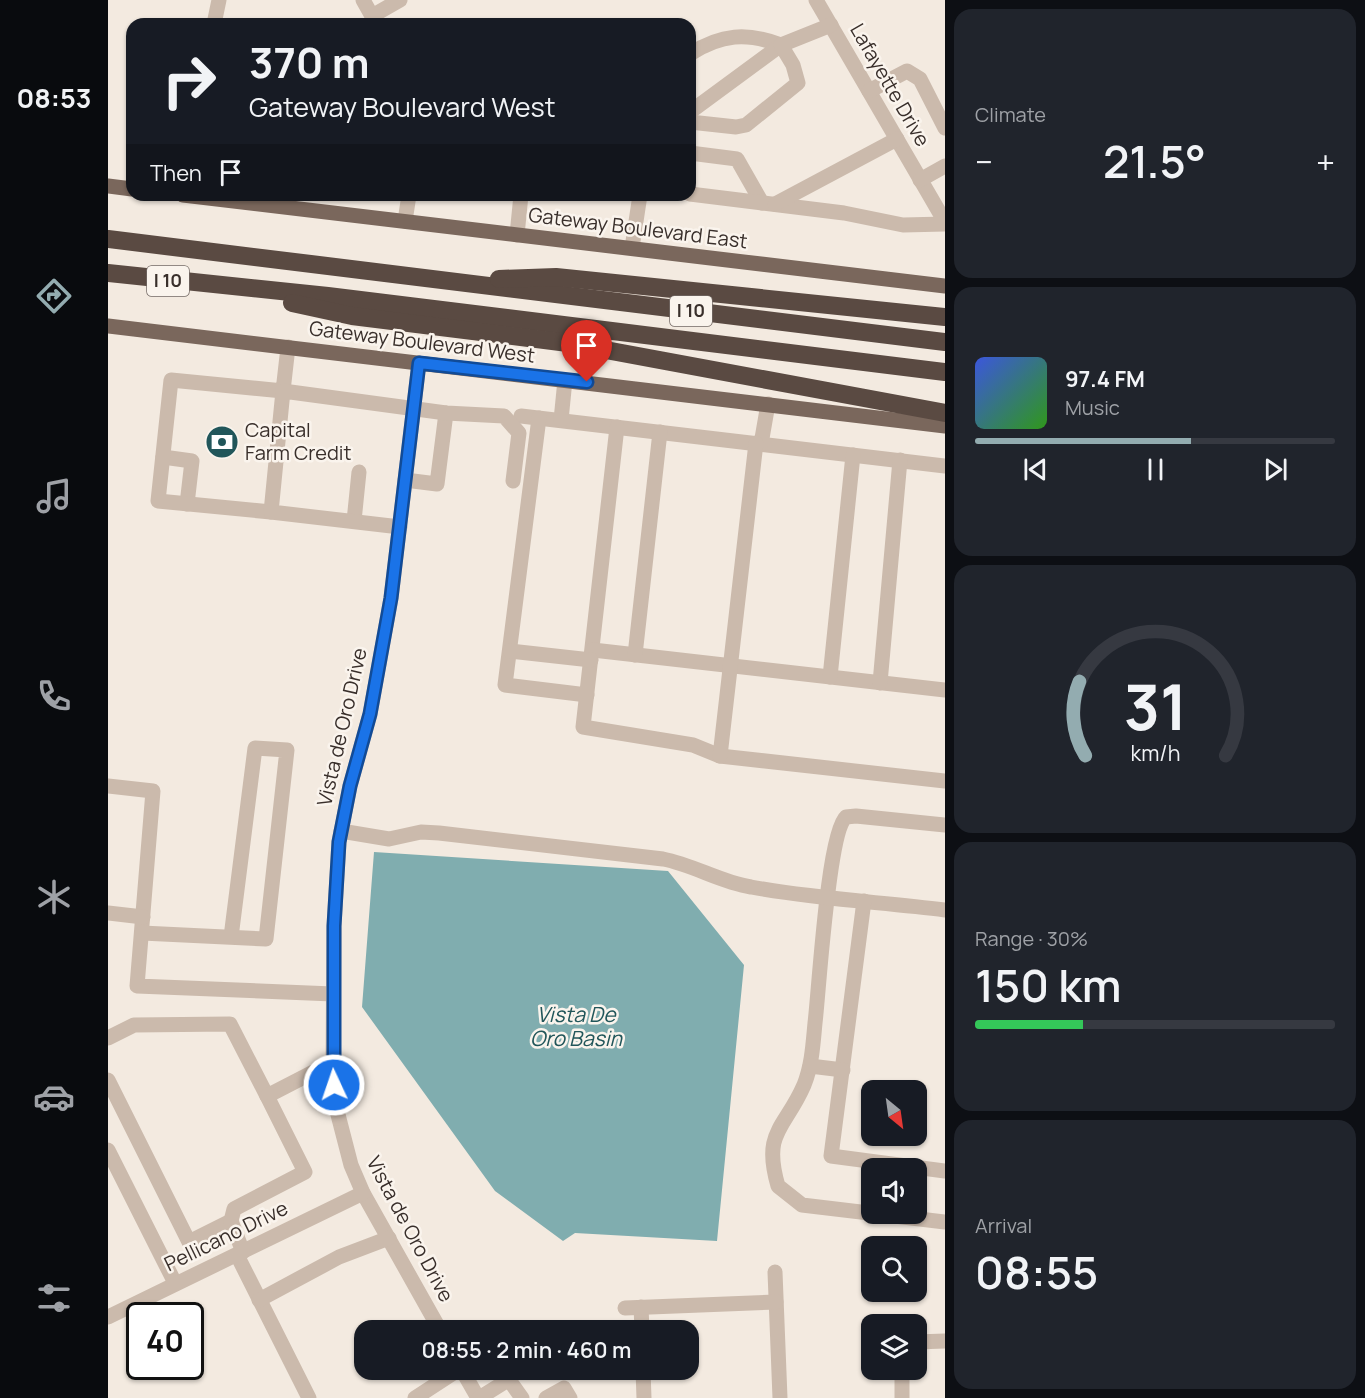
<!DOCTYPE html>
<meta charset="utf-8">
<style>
:root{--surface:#171b24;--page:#20242c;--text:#f1f3f6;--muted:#9ea1a6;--line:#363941;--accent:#93acb0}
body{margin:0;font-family:Manrope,sans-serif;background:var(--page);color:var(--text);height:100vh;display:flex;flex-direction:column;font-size:22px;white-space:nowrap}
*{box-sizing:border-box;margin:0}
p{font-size:20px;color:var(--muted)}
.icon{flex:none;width:33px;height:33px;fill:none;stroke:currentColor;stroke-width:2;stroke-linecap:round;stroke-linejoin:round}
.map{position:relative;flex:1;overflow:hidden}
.drawer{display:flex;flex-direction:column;gap:9px;padding:9px;background:#0d0f14;width:420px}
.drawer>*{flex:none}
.top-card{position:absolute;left:18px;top:18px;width:570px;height:183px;border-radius:18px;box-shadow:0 2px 4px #0004;background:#171b24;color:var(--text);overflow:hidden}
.needle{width:39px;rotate:151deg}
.tools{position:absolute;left:753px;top:1080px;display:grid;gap:12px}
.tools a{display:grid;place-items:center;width:66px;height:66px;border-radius:12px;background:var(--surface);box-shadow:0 2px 4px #0004;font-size:30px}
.speed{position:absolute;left:18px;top:1302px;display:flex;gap:12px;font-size:30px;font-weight:700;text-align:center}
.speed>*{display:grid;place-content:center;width:78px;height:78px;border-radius:50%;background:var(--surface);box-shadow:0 2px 4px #0004;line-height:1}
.speed .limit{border:3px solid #111;border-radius:9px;background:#fff;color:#111}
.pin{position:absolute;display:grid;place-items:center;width:51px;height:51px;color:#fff;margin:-62px -26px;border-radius:50% 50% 50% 0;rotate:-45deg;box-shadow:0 0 6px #0007}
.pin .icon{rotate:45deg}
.me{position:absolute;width:66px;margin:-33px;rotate:357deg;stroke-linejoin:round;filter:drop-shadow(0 0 4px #0008)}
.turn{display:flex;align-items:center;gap:21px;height:126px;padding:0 24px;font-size:27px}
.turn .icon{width:78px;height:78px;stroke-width:2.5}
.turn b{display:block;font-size:42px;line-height:51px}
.then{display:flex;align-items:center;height:57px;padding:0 24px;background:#0003;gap:12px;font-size:22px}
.big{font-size:45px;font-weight:600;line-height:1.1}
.drawer .widget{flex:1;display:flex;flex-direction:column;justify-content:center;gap:9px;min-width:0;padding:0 21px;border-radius:18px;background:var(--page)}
.drawer .dial{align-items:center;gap:0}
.dial svg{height:156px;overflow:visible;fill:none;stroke:var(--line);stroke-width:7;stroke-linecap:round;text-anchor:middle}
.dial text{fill:var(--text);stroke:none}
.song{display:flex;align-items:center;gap:18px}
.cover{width:72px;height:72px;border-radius:9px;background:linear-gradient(135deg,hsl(230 70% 55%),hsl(110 70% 35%))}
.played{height:6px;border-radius:3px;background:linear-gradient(90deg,var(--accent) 60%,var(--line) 60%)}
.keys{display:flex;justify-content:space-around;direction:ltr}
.heat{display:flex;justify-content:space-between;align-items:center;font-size:33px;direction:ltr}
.charge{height:9px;border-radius:4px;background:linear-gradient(90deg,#34c759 30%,var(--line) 0)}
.trip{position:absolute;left:246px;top:1320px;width:345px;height:60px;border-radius:18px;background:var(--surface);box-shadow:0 2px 4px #0004;font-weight:600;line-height:60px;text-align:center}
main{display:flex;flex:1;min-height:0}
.menu{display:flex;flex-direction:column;width:108px;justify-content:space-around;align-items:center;background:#090b0e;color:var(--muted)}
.menu .icon{width:42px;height:42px}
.menu .active{color:var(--accent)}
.menu b{font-size:27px;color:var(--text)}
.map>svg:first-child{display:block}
</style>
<main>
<nav class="menu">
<b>08:53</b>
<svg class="icon active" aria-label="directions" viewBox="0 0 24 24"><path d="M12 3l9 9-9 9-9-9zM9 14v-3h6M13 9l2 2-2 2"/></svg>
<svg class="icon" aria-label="music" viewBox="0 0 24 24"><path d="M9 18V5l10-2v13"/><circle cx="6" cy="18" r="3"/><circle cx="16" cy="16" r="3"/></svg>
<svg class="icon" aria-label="phone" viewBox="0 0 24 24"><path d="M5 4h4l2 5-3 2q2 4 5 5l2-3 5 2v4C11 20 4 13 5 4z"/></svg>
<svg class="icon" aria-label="climate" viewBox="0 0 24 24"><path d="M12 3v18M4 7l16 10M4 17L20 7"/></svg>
<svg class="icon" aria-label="car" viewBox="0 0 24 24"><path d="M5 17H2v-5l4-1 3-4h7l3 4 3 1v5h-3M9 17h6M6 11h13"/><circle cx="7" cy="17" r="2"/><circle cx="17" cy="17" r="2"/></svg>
<svg class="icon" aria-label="filters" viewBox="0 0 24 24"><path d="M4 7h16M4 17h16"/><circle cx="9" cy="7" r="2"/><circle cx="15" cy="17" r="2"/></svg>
</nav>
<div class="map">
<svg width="837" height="1398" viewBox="0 0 837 1398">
<rect width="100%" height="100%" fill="#f3eae0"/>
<!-- water -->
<path fill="#80adaf" d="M266 852 560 871 636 965 609 1241 467 1233 455 1241 387 1191 254 1007Z"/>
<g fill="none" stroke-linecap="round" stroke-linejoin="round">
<!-- minor -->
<g stroke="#cbbaac" stroke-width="15">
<path d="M255 0 264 16 292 0"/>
<path d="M708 0 837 222"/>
<path d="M106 24 111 0"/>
<path d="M582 54C613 34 639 32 673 45"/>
<path d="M761 91 799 71 812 79 837 128"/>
<path d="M582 112 673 45"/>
<path d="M582 122 628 127 638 125 690 83 685 65 673 45 723 25"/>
<path d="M582 153 629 159 654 203"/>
<path d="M812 180 837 166"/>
<path d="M582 194 736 213 795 225 837 224"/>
<path d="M667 204 789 139"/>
<path d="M297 221 301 195"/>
<path d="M409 235 413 195"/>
<path d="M524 248 532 195"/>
<path d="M311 363 283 598 262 714 242 786 231 842 226 926 225 1062 228 1107 243 1165 255 1193 332 1330"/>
<path d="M413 416 837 466"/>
<path d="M431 418 397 685 479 695"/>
<path d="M453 420 457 380"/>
<path d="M509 427 475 727 585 745 612 756 837 781"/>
<path d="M653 444 660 404"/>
<path d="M55 457 84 461 79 504"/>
<path d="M297 480 329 484 338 413"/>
<path d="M163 512 50 501 63 380 175 391 180 347"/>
<path d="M246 521 251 472"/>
<path d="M292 527 163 512 175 391 338 413 396 416 411 433 405 481"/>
<path d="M485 650 837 690"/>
<path d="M402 651 483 660"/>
<path d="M527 655 552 432"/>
<path d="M722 677 745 455"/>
<path d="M772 683 792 460"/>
<path d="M612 756 648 443"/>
<path d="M0 786 45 791 29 986 225 994"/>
<path d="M837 825 748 816 738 817C720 832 711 990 707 1023 705 1044 704 1065 696 1085 677 1129 654 1131 670 1186L694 1205 837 1222"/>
<path d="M233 831 281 839 313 832 331 833 555 859C586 865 612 882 643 887 707 899 773 902 837 910"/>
<path d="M756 901 723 1156 837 1171"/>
<path d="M0 913 35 917"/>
<path d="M34 933 158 939 179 750 147 748 123 937"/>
<path d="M0 1038 26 1025 122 1024 159 1096"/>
<path d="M702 1066 735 1070"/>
<path d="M0 1080 81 1242 123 1221"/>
<path d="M0 1150 67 1283"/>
<path d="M135 1252 123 1221 126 1209 197 1172 159 1096 225 1062"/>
<path d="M129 1255 201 1398"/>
<path d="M667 1272 672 1398"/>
<path d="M151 1300 231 1257 281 1238"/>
<path d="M533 1307 534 1330"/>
<path d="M517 1308 668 1302"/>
<path d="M0 1317 255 1193"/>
<path d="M808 1342 837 1341"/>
<path d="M354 1370 370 1398"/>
<path d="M394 1370 414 1398"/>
<path d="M535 1370 536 1398"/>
<path d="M794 1370V1398"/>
<path d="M307 1398 350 1370"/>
<path d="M371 1398 400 1380"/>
<path d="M438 1398 456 1388 462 1398"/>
</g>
<!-- major -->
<g stroke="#7a675c" stroke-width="15">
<path d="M0 186 24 189"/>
<path d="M75 195 837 286"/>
<path d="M0 326 837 426"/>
</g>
<!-- highway -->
<g stroke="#5a4a42" stroke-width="18">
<path d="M0 239 837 342"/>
<path d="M0 273 220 296 837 372"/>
<path d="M391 279 448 277 837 317"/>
<path d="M184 303 244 316 460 343 837 413"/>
</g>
</g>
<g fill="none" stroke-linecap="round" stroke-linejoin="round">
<defs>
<path id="route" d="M226 1085V926L231 842 242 786 262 714 283 598 311 363 479 382"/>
</defs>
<!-- route casing -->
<use href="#route" stroke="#114b97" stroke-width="15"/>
<!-- route -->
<use href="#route" stroke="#1a73e8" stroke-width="10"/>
</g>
<!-- icons -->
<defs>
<symbol id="bank-disc" viewBox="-11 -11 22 22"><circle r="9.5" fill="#21565a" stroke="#faf4ed"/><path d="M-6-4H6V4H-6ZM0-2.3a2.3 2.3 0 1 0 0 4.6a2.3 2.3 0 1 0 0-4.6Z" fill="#fff"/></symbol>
</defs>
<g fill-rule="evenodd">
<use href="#bank-disc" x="95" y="423" width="38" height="38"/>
</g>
<g text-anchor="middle" stroke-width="5" stroke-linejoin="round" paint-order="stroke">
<!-- shield labels -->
<g fill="#faf4ed" stroke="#736a65" stroke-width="1.5">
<rect x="39" y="266" width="42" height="30" rx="4.5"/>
<rect x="562" y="296" width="42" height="30" rx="4.5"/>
</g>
<g font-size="18" font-weight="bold" fill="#392f2b">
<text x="60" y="287">I 10</text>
<text x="583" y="317">I 10</text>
</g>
<!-- street labels -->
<g font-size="20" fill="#392f2b" stroke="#faf4ed">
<text transform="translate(782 85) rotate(60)" y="7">Lafayette Drive</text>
<text transform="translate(530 228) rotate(7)" y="7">Gateway Boulevard East</text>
<text transform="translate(314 342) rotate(7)" y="7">Gateway Boulevard West</text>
<text transform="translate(234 727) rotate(-77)" y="7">Vista de Oro Drive</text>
<text transform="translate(302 1229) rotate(62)" y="7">Vista de Oro Drive</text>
<text transform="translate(118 1236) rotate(-26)" y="7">Pellicano Drive</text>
</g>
<!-- poi labels -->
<g font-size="20" fill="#392f2b" stroke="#faf4ed" text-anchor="start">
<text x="137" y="437">Capital<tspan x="137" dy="23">Farm Credit</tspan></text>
</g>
<!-- water labels -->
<g font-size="21" font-style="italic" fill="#21565a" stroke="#faf4ed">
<text x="468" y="1022">Vista De<tspan x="468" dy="24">Oro Basin</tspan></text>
</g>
</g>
</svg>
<div class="tools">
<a><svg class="needle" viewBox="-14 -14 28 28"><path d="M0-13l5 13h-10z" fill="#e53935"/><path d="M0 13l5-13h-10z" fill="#9ea1a6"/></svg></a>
<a><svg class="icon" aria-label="sound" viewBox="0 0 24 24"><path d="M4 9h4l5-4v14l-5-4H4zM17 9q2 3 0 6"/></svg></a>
<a><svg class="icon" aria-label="search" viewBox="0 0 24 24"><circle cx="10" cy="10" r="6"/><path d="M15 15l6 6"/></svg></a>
<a><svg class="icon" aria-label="layers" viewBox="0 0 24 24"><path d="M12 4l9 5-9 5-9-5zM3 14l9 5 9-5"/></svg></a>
</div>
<div class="speed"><div class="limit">40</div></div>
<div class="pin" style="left:479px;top:382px;background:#d93025"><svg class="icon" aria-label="arrive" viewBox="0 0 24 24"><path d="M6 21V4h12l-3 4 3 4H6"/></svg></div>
<svg class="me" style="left:226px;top:1085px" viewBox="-20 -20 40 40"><circle r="17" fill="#1a73e8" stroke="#fff" stroke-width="3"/><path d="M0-11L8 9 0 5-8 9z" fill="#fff"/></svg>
<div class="trip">08:55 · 2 min · 460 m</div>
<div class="top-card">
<div class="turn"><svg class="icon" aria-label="right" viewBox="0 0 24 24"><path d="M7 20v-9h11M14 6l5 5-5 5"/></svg><div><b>370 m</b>Gateway Boulevard West</div></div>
<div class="then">Then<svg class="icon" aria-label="arrive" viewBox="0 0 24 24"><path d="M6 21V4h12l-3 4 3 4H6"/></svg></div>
</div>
</div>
<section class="drawer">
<div class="widget"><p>Climate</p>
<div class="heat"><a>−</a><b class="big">21.5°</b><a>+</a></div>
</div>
<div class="widget">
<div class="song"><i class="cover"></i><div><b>97.4 FM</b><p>Music</p></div></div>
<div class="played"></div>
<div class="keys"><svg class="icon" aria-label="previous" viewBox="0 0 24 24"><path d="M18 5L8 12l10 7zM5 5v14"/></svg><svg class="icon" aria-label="pause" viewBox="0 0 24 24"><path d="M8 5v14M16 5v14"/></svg><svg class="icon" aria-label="next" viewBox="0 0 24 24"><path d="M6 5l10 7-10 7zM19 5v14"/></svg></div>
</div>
<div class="widget dial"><svg viewBox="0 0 100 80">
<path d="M14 69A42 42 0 1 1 86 69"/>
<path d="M14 69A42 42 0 0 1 11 31" stroke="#93acb0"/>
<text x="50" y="56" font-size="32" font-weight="700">31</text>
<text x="50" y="72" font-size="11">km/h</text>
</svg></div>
<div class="widget"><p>Range · 30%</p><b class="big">150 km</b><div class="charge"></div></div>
<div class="widget"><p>Arrival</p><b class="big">08:55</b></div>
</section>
</main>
